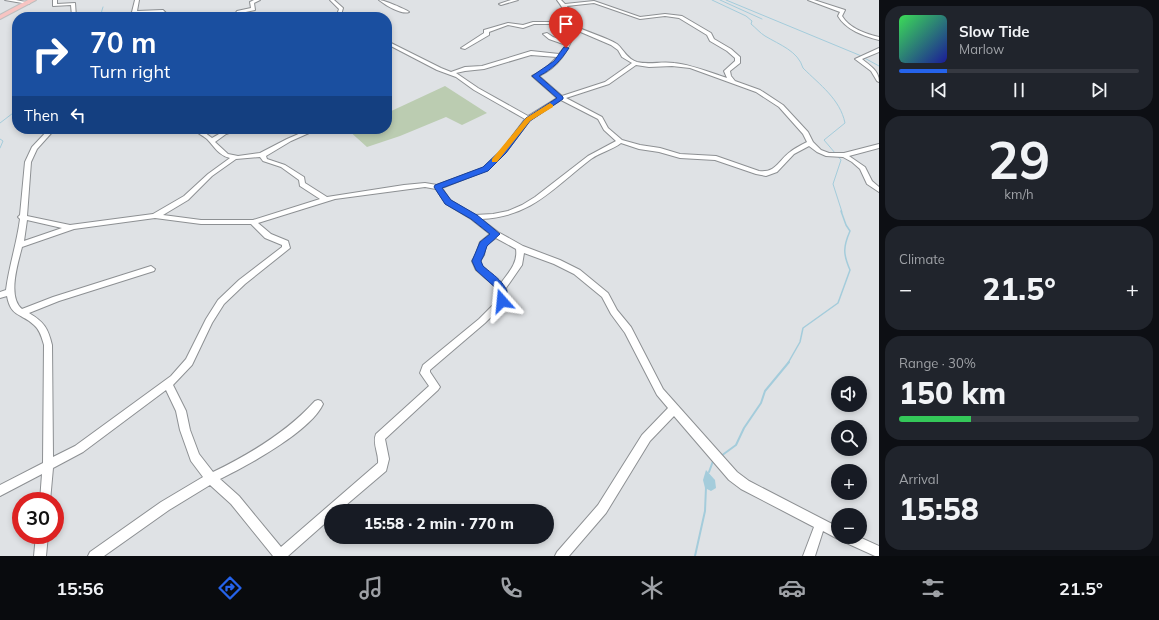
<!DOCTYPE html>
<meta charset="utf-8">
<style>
:root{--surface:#171b24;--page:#20242c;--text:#f1f3f6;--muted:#9ea1a6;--line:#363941;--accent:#2563eb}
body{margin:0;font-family:Mulish,sans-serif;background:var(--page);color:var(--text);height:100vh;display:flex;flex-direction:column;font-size:15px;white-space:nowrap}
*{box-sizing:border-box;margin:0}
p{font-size:13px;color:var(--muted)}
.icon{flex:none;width:22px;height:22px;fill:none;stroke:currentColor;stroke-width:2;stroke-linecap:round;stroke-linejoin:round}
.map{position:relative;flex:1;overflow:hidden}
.side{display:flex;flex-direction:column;gap:6px;padding:6px;background:#0d0f14;width:280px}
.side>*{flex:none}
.hud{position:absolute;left:12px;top:12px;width:380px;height:122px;border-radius:16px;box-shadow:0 2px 6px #0003;background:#1a4fa0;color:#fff;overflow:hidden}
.controls{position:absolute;left:831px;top:376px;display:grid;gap:8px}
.controls a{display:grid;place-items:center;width:36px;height:36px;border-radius:50%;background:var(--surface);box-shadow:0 2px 6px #0003;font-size:20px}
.speed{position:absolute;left:12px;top:492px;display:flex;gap:8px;font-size:20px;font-weight:700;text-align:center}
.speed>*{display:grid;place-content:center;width:52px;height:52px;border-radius:50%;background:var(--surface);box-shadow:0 2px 6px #0003;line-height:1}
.speed .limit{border:6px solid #d22;background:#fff;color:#111}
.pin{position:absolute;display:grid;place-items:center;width:34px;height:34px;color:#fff;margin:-41px -17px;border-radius:50% 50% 50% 0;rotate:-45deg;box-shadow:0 0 4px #0007}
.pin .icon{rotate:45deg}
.me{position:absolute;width:44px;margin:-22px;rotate:342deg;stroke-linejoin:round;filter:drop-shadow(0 0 3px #0008)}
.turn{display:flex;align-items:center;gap:14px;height:84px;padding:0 12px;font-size:18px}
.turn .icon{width:52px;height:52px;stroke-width:2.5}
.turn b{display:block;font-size:28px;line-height:34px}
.then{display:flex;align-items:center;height:38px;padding:0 12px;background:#0003;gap:8px;font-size:15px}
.big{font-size:30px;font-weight:800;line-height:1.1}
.side .widget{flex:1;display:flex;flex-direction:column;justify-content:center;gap:6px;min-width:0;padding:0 14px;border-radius:16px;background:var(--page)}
.side .dial{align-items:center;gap:0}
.dial b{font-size:52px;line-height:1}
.song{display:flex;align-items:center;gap:12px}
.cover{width:48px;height:48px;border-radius:6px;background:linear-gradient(135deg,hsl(130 70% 55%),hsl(240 70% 35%))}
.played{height:4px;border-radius:2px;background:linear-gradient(90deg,var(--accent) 20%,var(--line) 20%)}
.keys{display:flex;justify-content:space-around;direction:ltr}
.heat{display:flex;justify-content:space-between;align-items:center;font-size:22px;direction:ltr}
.charge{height:6px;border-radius:3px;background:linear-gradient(90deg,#34c759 30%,var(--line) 0)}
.trip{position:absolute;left:324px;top:504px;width:230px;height:40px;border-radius:20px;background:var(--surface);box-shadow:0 2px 6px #0003;font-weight:800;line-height:40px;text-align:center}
.tabs{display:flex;height:64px;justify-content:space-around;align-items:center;background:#090b0e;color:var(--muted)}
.tabs .icon{width:28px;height:28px}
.tabs .current{color:var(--accent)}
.tabs b{font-size:18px;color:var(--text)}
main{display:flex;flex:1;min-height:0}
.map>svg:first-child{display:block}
</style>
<main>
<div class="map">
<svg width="879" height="556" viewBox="0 0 879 556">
<rect width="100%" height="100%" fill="#dfe2e5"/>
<!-- green -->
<path fill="#bbccb1" d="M445 86 487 113 462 125 446 117 400 136 367 147 347 129H387V113Z"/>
<!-- water -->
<path fill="#a4ccdb" d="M706 470 715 480 716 488 711 491 705 488 703 480Z"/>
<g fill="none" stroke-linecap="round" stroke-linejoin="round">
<!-- stream-far2 -->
<g stroke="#a4ccdb" stroke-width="1">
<path d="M712 0 746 16 752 21 751 24C756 28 760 33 765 36 780 45 798 51 803 68 820 85 840 99 845 123L824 140 841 160 833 184 842 212"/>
<path d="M720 0 762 19"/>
<path d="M726 0 859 55 879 66"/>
<path d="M100 17 103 7"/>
<path d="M0 123 17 110"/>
<path d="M0 139 3 141 0 148"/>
</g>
<!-- stream-far1 -->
<path stroke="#a4ccdb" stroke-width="1.5" d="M788 363 800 342 803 328 838 303 850 270C843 254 843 247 850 231L846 225 841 211"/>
<!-- stream -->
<g stroke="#a4ccdb" stroke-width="2">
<path d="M721 456 736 445 744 428 761 403 765 391 789 362"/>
<path d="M709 472 713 461"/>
<path d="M695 556 705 511 706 487"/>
</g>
<defs>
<g id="minor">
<path d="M5 0H16L30 3 28 4Z"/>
<path d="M53 0H57V4L75 3 76 17 72 16 71 5 53 6Z"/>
<path d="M135 0H139L137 11 163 10 170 17H166L162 12 135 13 132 17H127L132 12Z"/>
<path d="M254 0H260L254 3 255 10 241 13 237 17H233L237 11 251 8 250 2Z"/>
<path d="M330 0H334L343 8 341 15 342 17H338L337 15 339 9Z"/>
<path d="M379 0C384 0 405 9 409 12 402 15 385 5 379 0Z"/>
<path d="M511 0H518L501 5 499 4Z"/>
<path d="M557 0H561L565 4 594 1 640 17 665 14 682 16 711 33 714 39 731 49 740 57V63L730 71 731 76 735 81 760 90 783 105 808 132 813 142 821 150 829 153H844L879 144V148L849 156 865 167 872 181 879 187V192L867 184 860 169 852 162 843 157 826 156 817 152 809 146 794 154 777 172 766 176 756 174 715 160 680 158 659 152 639 149 621 143C612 150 601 152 591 159 554 187 532 217 481 219L498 232 523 246 560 260 580 270 608 293 617 310 631 327 663 389 737 472 749 481 838 527V537H859L879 546V556H875L842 541 841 538 838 539 823 531 815 556H803L814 527 741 489 729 480 674 416 650 441 606 513 569 556H555L557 552 598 505 642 435 668 408 657 395 625 333 611 314 602 297 574 274 554 264 524 253 522 265 506 288 507 294 505 303 485 323 430 370V372L440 387 438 390 385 439 389 459 386 471 339 511H331V518L288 556H273L231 504 210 485 169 510 104 556H88L90 552 161 502 203 477 191 461 180 430 176 411 166 390 83 452 53 468 50 501H40L42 474 0 496V485L43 463 44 345C42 338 40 330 34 325 22 313 11 318 7 296L0 298V292L6 290C9 266 17 243 20 219L18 217 20 215 25 162 32 147 49 129H55L37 149 31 162 27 216 70 225 153 214 184 196 208 174 230 158C218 155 215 147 207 139 202 135 197 133 193 129H200L212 138C222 132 229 129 241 129L226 134 215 142 228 154 238 156 260 153 287 139 310 129H318L291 141 266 156 267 159 285 165 304 177 305 183 327 197 404 185 425 183 437 185 483 168 501 151 525 119 474 90 456 77 437 70 387 44V41L441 68 451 72 465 67 482 66 531 51 559 54 566 45 549 39 543 34 547 33 553 37 567 42 573 28 571 21 556 24H534L523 28 508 25 489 32V35L465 49 461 48 484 33V30L508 23 523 25 533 22H556L569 18C564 12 562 6 557 0ZM594 3 640 19 665 16 679 18 707 35 710 41 727 51 735 58V61L724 71 727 78C709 72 692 65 674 63 662 61 649 65 637 62 627 59 624 50 617 44 605 37 590 33 577 27 576 19 570 14 567 6ZM576 30 611 45 618 50 622 57 632 63 605 82 562 96 539 76C559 67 568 51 576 30ZM531 55 557 57 544 70 532 76 557 98 528 116 478 88 456 73 465 71 484 69ZM636 65 649 67 672 66 690 68 756 92 779 107 803 134 807 142C801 145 795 148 790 152 778 161 776 173 759 171L716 156 680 154 660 148 640 145 622 140 608 128 602 117 566 98 609 84ZM561 100 598 119 604 130 616 141 588 156 535 197 522 205 508 211 493 214 475 215 450 200 442 188 487 170 505 153 530 120ZM260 157 263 161 281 167 299 180 300 186 320 199 253 220H201L163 215 188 200 212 176 236 159ZM425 187 436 189 446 204 471 219 490 234 480 242 476 254 472 261 476 270 498 289V300L479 319 423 365 420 373 429 386 376 434C372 444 379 453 378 463L281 547 239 496 220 479C247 466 311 431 323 404L321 401 318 400 315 401C287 432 250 454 213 472L199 454 190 430 186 411 173 385 192 365 212 323 224 304 245 284 290 248 288 241 271 234 258 223 335 199ZM155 218 201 224H251L265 238 282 245V247L239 280 218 300 206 319 186 359 171 376 75 446 53 457 52 345C48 328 44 322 29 313L59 301 154 271 155 269 151 266 53 297 22 309C7 297 18 263 22 247L74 229ZM27 220 62 228 24 241ZM496 238 516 249C518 263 509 272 501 283L482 266 480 261 484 255 486 245Z"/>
<path d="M808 0H814L845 10 842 16C849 28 866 34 879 37V40C864 36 846 30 838 16L840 12Z"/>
<path d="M879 48V52L862 59C870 66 879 70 879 82L877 81 871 71 855 59Z"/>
<path d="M36 535H48L46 556H34Z"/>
</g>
<path id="major" d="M28 0H36L0 19V15Z"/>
</defs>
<!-- minor casing -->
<use href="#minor" stroke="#8d9093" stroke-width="2"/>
<!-- major casing -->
<use href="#major" stroke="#bdbebe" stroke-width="2"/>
<!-- minor -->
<use href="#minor" fill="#fff" fill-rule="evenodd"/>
<!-- major -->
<use href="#major" fill="#f7c4c2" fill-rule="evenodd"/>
</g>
<!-- route -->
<path fill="#2563eb" stroke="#184099" d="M564 47 569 48C561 60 553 69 539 76L563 97V99L530 121 506 153 488 171 442 188 451 200 477 215 500 234 487 246 484 255 481 261 483 266C493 275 514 287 506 304H499C497 299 499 295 498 290L476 270 472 261 480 242 490 234 471 219 445 204 434 187 435 185 483 167 501 150 526 118 557 98 532 76 554 61Z"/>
<!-- slow -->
<path fill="#f59e0b" d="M550 103 553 105V107L530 121 497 162H492V159L526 118Z"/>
</svg>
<div class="controls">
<a><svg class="icon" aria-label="sound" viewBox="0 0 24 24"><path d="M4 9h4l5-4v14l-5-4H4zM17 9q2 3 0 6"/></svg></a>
<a><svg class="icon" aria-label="search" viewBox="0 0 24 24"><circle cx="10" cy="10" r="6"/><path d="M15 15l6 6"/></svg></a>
<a>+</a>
<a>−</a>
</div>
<div class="speed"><div class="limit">30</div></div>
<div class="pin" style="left:566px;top:48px;background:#d93025"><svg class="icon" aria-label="arrive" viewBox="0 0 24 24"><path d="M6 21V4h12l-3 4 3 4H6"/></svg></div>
<svg class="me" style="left:502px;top:301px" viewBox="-20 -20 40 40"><path d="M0-17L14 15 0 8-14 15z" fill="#2563eb" stroke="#fff" stroke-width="4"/></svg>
<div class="trip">15:58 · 2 min · 770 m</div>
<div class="hud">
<div class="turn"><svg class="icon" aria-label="right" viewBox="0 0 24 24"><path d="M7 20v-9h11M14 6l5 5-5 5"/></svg><div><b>70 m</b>Turn right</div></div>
<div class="then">Then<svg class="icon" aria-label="left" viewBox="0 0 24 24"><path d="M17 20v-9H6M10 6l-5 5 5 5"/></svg></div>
</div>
</div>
<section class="side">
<div class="widget">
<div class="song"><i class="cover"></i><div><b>Slow Tide</b><p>Marlow</p></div></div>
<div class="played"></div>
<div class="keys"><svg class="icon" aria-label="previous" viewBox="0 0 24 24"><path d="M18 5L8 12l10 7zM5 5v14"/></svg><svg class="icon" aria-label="pause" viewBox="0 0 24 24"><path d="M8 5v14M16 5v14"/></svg><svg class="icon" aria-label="next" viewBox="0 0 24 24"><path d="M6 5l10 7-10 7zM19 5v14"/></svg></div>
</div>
<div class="widget dial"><b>29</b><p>km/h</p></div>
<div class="widget"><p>Climate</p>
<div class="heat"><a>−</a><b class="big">21.5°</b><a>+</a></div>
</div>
<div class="widget"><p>Range · 30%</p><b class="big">150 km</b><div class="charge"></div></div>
<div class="widget"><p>Arrival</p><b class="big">15:58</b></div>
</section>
</main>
<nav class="tabs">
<b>15:56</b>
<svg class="icon current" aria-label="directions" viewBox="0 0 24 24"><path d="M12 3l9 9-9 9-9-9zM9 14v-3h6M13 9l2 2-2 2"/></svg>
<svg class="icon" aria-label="music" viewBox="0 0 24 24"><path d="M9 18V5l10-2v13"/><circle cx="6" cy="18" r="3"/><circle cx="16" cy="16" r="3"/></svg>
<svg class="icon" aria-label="phone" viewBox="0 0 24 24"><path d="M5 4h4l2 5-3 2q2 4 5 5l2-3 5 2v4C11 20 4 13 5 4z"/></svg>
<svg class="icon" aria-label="climate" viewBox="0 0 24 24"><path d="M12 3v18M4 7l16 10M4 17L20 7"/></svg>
<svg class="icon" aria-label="car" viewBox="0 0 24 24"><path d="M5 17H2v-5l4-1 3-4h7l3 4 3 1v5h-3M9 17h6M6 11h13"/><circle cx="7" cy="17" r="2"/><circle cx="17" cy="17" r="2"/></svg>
<svg class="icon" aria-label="filters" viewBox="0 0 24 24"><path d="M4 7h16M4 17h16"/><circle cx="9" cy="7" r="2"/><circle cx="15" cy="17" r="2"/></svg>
<b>21.5°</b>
</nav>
